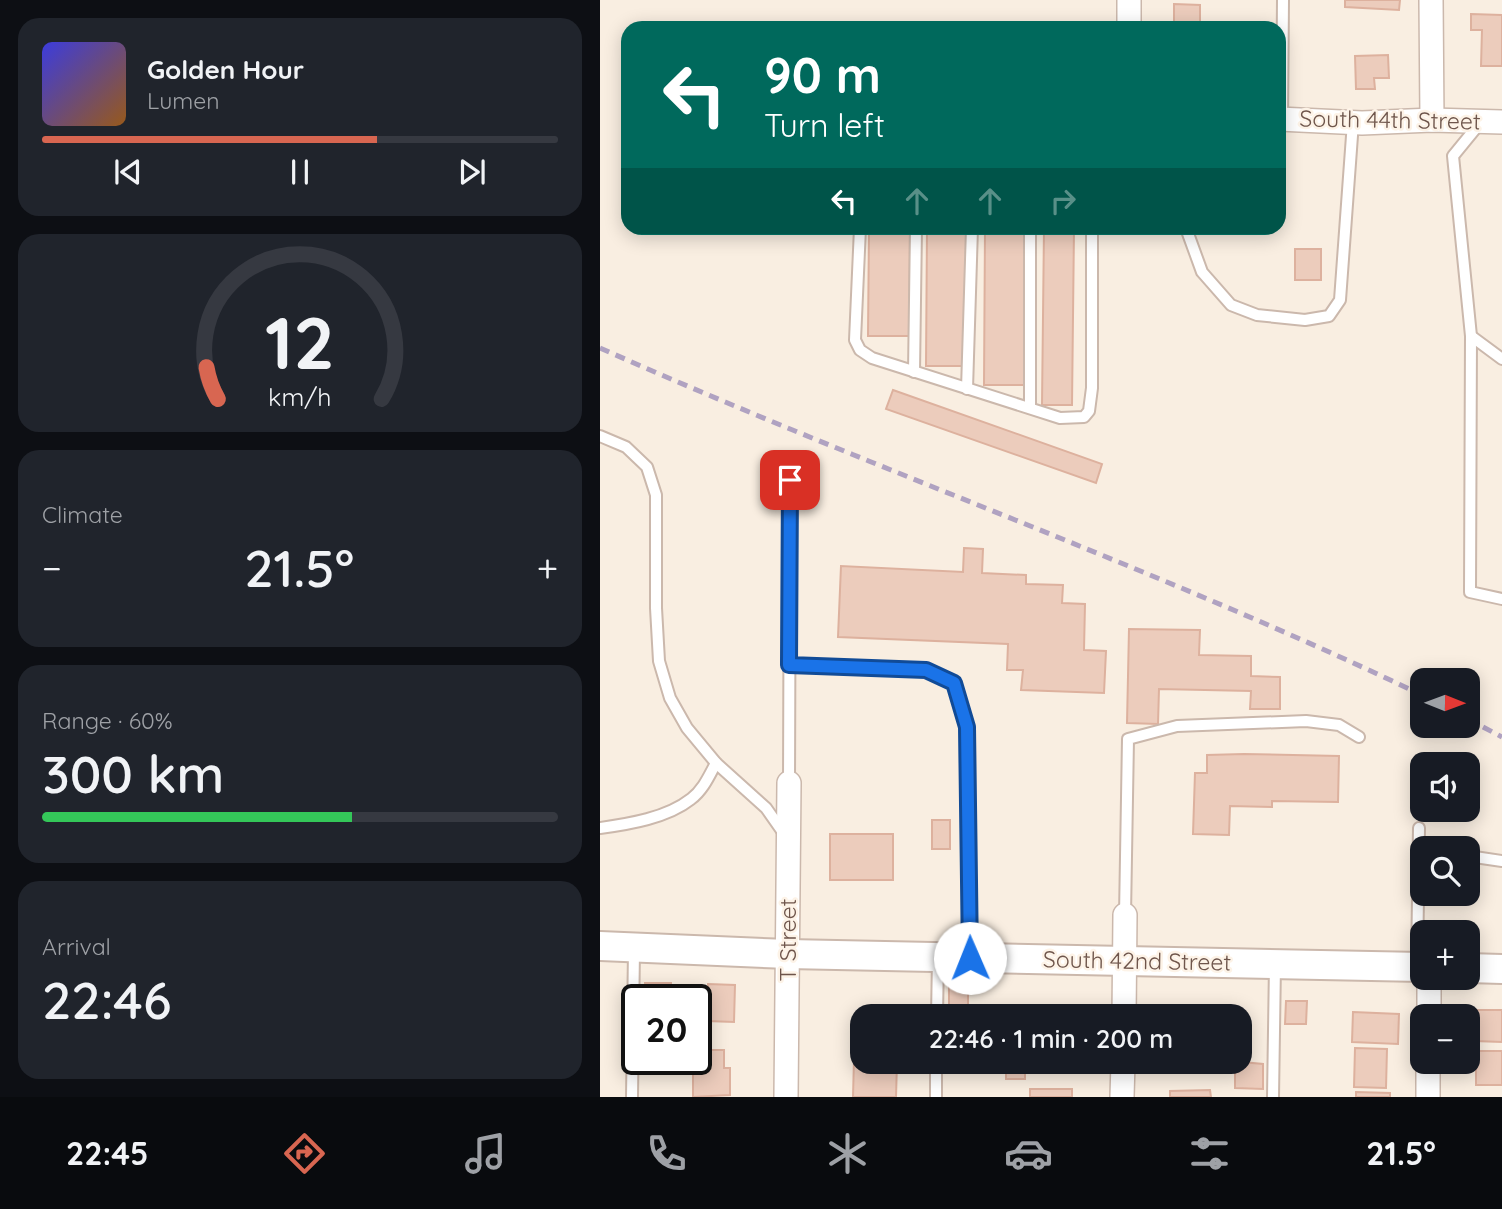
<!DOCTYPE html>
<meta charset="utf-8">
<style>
:root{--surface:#171b24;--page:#20242c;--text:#f1f3f6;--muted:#9ea1a6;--line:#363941;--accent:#d86651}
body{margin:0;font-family:Quicksand,sans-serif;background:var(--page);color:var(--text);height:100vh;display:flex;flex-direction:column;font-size:26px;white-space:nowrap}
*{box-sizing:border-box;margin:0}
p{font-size:23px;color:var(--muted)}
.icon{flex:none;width:38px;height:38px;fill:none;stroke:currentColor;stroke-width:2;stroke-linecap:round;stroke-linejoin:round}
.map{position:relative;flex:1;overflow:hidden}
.sheet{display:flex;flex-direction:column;gap:18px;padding:18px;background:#0d0f14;width:600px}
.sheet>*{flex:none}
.top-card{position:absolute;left:21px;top:21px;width:665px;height:214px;border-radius:21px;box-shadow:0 4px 18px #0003;background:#00695c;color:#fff;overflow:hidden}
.needle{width:46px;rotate:91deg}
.buttons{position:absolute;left:810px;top:668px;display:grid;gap:14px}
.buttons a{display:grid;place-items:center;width:70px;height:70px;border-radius:14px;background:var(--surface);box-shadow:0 4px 18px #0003;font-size:35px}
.speed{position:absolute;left:21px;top:984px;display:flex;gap:14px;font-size:35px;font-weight:700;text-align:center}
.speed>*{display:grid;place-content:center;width:91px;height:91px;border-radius:50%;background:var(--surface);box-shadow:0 4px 18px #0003;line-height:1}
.speed .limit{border:4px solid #111;border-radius:10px;background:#fff;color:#111}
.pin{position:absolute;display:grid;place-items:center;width:60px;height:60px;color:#fff;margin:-30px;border-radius:14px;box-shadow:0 4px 10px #0006}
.me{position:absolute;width:77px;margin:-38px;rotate:359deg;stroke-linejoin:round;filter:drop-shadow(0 0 5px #0008)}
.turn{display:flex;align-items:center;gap:24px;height:147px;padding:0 28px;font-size:32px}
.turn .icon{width:91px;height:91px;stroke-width:2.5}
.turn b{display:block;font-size:49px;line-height:60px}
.lanes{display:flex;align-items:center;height:66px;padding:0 28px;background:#0003;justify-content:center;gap:35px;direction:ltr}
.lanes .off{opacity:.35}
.big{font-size:52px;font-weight:600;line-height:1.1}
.sheet .card{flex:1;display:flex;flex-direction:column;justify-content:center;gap:10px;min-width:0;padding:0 24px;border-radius:21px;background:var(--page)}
.sheet .dial{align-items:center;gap:0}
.dial svg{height:182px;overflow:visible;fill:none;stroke:var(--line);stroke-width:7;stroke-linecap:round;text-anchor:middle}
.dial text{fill:var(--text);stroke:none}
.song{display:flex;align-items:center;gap:21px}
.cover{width:84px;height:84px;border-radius:10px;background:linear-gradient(135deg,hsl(240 70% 55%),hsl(30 70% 35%))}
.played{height:7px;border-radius:4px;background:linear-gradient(90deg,var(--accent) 65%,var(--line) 65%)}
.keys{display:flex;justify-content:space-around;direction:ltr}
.heat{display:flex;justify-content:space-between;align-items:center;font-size:38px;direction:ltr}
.charge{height:10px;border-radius:5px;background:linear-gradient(90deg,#34c759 60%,var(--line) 0)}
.trip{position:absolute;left:250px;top:1004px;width:402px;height:70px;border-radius:21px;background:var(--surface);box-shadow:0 4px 18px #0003;font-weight:600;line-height:70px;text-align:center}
.tabs{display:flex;height:112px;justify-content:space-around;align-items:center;background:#090b0e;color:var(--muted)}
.tabs .icon{width:49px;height:49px}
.tabs .on{color:var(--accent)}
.tabs b{font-size:32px;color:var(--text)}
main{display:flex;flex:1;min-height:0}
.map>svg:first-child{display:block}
</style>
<main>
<section class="sheet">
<div class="card">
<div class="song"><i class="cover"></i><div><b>Golden Hour</b><p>Lumen</p></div></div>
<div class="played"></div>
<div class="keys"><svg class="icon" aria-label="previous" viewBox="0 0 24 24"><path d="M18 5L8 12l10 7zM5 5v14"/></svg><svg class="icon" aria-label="pause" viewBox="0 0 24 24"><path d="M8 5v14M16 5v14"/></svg><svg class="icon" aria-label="next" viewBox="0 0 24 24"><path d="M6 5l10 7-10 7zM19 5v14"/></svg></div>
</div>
<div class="card dial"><svg viewBox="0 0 100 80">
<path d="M14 69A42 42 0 1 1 86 69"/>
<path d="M14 69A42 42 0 0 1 9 55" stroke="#d86651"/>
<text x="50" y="56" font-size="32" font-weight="700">12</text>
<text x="50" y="72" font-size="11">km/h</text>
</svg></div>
<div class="card"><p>Climate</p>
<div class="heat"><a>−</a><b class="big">21.5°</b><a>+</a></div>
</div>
<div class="card"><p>Range · 60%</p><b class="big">300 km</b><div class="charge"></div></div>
<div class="card"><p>Arrival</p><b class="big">22:46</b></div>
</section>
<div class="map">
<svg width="902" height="1097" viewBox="0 0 902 1097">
<rect width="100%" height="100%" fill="#f9eee1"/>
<!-- building -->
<g fill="#ecccbc" stroke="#ddb19e" stroke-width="2">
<path d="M745 0H800L799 10 745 7Z"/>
<path d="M574 4 600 5V28H574Z"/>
<path d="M871 14 902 15V66H881L882 30H871Z"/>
<path d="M788 55 789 78H774L775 89H756L755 56Z"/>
<path d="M269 228H310L309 336H268Z"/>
<path d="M327 228H368L367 366H326Z"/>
<path d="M385 228H426L425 385H384Z"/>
<path d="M444 228H474L472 405H442Z"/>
<rect x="695" y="249" width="26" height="31"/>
<path d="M293 390 502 464 496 483 286 409Z"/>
<path d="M364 548 383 549 382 573 426 575V584L463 585 462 603 485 604 484 650 506 651 504 693 421 690 423 670H407L408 644 238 637 241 566 363 572Z"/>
<path d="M529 629 600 630 599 655 651 656V676L680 677V709H650L651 691 559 689 558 724 527 723Z"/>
<path d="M644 754 739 756 738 802 672 801V807L630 806 629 835 593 834 595 773H607V755Z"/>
<rect x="332" y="820" width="18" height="29"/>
<rect x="230" y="834" width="63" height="46"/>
<rect x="45" y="983" width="26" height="16"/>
<path d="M108 984 135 985 134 1022 107 1021Z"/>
<rect x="349" y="987" width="19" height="25"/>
<path d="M686 1001H707L706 1024H685Z"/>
<path d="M428 1005 481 1006V1017H427Z"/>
<path d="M579 1005 620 1006V1009L642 1010 641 1031 640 1017H578Z"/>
<path d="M876 1010H902V1042L875 1041Z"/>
<path d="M753 1012 799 1014 798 1044 752 1042Z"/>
<path d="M255 1021H262V1062H297L296 1097H253Z"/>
<path d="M640 1048H642V1062L663 1064V1089L635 1088V1072L571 1071V1062H640Z"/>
<path d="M755 1048 787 1049 786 1088 754 1087Z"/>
<path d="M96 1050H124V1068H130V1095L93 1097V1059H96Z"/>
<rect x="876" y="1051" width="26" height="34"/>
<rect x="406" y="1062" width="19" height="17"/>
<rect x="430" y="1089" width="42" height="8"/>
<path d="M610 1090 611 1097H570V1091Z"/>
<path d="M756 1092 790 1093V1097H756Z"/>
</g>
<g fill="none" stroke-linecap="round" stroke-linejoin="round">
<defs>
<g id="service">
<path d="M682 119 683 0"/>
<path d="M880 123 853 156 871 336 870 592 902 599"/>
<path d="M260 228 255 340 260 350 272 358 460 418 484 417 489 411 492 388V228"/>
<path d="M430 228V408"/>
<path d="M586 228 602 272 631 305 657 315 705 320 729 316 740 300 753 122"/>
<path d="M871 336 902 359"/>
<path d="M314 372 316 228"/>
<path d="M367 389 372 228"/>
<path d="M0 436 26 447 47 467 56 495V608L59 661 70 698 87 728 116 763 166 808 185 835"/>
<path d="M189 665 326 670 354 683 367 727 370 955"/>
<path d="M189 783 190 480"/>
<path d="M0 828C29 824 67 818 91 799 103 790 109 776 116 763"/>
<path d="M868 856 902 861"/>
<path d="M525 915 528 739 577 726 706 721 739 725 759 737"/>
<path d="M817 965 819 828"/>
<path d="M337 1017 338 957"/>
<path d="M32 1097 34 950"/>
<path d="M336 1097V1062"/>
<path d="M673 1097 675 964"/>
</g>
<g id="minor">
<path d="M831 0 832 120"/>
<path d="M529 28V0"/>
<path d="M679 119 762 123 832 120 902 122"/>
<path d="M524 1017 525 915"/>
<path d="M829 1017V978"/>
<path d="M186 1097 189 783"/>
<path d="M522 1097 523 1062"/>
<path d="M828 1097V1062"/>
</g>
<g id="tertiary">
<path d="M0 946 188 954 822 967"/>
<path d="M868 968 902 969"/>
</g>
</defs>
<!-- service casing -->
<use href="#service" stroke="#cbb8ac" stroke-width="14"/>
<!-- minor casing -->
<use href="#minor" stroke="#cbb8ac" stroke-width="26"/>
<!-- tertiary casing -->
<use href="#tertiary" stroke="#cbb8ac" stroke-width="32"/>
<!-- service -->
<use href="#service" stroke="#fff" stroke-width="10"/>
<!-- minor -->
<use href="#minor" stroke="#fff" stroke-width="23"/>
<!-- tertiary -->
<use href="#tertiary" stroke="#fff" stroke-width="28"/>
<!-- rail -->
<g stroke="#b0a2c1" stroke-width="5" stroke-dasharray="10 7" stroke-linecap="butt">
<path d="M0 348C272 469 554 567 822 695"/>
<path d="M868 719 902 737"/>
</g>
</g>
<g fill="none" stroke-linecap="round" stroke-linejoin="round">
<defs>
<path id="route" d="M190 480 189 665 326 670 354 683 367 727 370 958"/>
</defs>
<!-- route casing -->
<use href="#route" stroke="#114b97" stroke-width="18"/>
<!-- route -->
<use href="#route" stroke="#1a73e8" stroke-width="12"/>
</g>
<g text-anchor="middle" stroke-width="5" stroke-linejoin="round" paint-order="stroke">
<!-- street labels -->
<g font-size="23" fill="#6e554b" stroke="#fdf3e7">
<text transform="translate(790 120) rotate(1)" y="8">South 44th Street</text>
<text transform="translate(188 940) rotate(-90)" y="8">T Street</text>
<text transform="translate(537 961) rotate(1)" y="8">South 42nd Street</text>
</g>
</g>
</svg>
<div class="buttons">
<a><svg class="needle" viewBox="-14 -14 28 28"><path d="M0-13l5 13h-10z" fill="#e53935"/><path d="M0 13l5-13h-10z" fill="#9ea1a6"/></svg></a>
<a><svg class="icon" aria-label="sound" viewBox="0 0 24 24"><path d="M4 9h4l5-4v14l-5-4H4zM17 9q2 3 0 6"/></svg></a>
<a><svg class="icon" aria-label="search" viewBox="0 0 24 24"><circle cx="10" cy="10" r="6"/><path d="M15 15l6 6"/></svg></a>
<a>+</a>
<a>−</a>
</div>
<div class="speed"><div class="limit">20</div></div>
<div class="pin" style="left:190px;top:480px;background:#d93025"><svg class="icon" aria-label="arrive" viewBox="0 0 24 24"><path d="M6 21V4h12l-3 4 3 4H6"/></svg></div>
<svg class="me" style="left:370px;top:958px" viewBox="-20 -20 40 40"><circle r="19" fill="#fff"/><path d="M0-13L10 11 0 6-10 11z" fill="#1a73e8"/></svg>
<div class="trip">22:46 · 1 min · 200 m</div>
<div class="top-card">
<div class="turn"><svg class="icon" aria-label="left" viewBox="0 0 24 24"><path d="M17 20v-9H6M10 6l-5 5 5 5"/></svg><div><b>90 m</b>Turn left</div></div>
<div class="lanes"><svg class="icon" aria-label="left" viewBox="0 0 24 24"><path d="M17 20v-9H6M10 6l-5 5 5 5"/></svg><svg class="icon off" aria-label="ahead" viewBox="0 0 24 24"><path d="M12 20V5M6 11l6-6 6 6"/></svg><svg class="icon off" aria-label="ahead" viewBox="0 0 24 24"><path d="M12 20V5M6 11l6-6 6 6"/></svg><svg class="icon off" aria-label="right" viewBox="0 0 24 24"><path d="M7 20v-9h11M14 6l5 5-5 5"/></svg></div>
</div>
</div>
</main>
<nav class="tabs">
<b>22:45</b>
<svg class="icon on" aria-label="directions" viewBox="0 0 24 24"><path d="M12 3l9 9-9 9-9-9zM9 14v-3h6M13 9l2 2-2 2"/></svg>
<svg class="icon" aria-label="music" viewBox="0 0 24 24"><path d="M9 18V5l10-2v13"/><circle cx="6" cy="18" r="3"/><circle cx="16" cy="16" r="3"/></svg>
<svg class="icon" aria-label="phone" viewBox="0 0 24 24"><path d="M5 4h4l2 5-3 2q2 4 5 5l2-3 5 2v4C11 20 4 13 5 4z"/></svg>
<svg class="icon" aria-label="climate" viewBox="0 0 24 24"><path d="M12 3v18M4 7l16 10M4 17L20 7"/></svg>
<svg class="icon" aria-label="car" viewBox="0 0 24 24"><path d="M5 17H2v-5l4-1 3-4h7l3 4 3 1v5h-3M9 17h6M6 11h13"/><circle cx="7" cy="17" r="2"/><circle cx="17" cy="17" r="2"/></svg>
<svg class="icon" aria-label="filters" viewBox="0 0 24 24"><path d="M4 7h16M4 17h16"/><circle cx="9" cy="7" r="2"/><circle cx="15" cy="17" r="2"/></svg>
<b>21.5°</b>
</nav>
